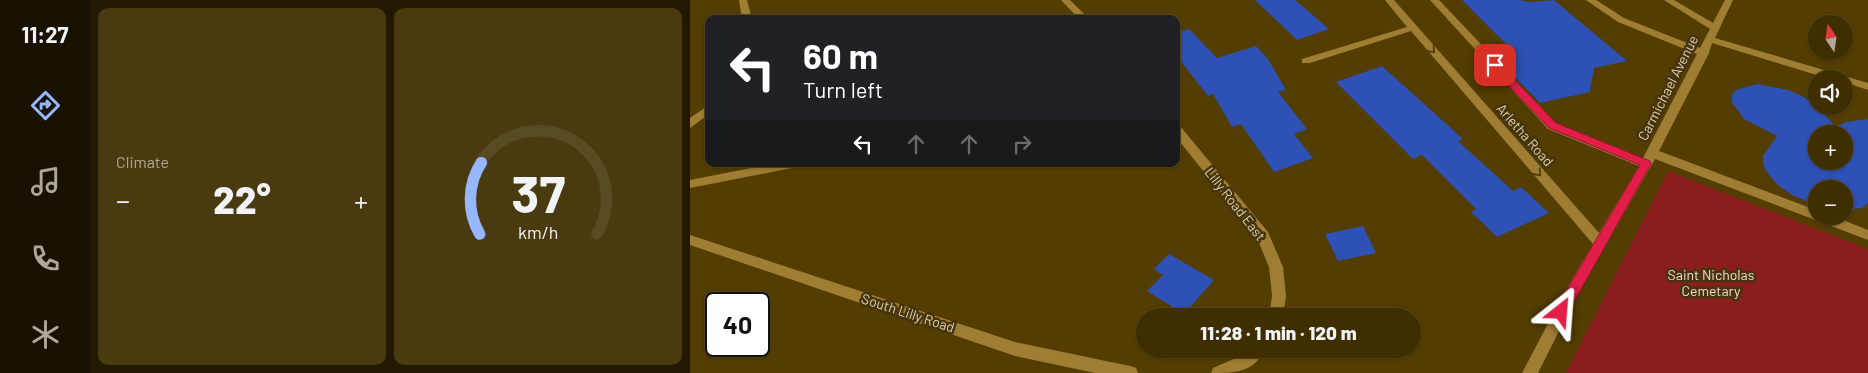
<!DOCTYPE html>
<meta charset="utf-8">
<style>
:root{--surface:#3f2e00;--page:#4a3a0f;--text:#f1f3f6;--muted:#ada899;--line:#584a22;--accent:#96b6fd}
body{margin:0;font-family:Barlow,sans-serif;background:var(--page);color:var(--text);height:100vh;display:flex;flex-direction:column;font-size:19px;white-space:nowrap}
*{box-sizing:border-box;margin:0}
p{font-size:16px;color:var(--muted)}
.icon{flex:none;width:28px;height:28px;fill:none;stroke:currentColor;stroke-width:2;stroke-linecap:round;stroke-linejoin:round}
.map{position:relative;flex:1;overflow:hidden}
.side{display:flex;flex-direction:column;gap:8px;padding:8px;background:#231900;width:600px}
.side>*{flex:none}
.guide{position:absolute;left:15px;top:15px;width:475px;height:152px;border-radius:10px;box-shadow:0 1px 4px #0004,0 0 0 1px var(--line);background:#202124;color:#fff;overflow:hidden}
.needle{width:32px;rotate:347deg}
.buttons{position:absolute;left:1118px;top:15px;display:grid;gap:10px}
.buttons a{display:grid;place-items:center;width:45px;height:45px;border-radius:50%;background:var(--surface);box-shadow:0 1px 4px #0004,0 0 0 1px var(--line);font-size:25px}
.speed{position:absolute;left:15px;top:292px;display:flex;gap:10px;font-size:25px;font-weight:700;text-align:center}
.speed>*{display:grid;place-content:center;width:65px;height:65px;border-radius:50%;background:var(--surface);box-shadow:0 1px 4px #0004,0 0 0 1px var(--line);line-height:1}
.speed .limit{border:2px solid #111;border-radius:8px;background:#fff;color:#111}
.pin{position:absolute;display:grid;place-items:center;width:42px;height:42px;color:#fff;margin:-21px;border-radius:10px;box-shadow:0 2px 8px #0006}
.me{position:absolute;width:55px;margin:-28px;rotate:28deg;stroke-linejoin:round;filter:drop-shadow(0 0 4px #0008)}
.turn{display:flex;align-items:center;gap:18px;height:105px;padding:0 15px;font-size:22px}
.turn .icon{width:65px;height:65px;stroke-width:2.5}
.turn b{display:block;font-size:35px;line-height:42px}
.lanes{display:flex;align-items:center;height:48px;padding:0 15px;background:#0003;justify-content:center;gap:25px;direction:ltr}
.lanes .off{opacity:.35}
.big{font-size:38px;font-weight:800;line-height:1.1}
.side .tile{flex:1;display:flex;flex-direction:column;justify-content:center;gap:8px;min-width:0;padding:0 18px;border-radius:10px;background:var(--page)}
.side .dial{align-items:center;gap:0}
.dial svg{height:130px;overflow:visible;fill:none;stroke:var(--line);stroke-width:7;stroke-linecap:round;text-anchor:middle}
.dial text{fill:var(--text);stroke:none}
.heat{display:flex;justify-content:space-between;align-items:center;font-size:28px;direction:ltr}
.side .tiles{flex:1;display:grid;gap:8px;grid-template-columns:repeat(2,1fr)}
.trip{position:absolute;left:446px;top:308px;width:285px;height:50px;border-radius:25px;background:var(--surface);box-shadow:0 1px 4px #0004,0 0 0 1px var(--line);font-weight:800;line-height:50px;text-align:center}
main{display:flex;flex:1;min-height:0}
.menu{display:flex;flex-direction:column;width:90px;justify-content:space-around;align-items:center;background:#191200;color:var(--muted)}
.menu .icon{width:35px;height:35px}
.menu .current{color:var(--accent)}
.menu b{font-size:22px;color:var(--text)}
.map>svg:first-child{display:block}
</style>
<main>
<nav class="menu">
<b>11:27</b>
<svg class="icon current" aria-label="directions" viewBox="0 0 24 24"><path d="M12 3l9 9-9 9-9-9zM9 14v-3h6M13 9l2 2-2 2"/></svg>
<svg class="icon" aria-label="music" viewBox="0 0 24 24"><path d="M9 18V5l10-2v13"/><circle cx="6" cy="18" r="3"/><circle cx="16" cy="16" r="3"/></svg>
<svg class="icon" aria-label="phone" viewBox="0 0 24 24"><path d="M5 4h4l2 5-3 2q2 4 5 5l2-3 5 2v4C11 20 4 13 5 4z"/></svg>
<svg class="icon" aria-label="climate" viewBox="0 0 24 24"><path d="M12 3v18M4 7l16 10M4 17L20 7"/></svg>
</nav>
<section class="side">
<div class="tiles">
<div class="tile"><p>Climate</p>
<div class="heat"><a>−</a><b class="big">22°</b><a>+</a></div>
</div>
<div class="tile dial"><svg viewBox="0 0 100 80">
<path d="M14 69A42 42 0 1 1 86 69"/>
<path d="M14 69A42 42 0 0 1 15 25" stroke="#96b6fd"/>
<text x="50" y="56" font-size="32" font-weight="700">37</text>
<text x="50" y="72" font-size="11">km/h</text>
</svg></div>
</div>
</section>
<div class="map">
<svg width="1178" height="373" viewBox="0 0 1178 373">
<rect width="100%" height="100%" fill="#543d00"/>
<!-- green -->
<path fill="#8a1e1f" d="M978 171 1178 249V373H876Z"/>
<!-- building -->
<g fill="#2d51b4" fill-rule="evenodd">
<path d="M565 0H605L639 29 607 40Z"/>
<path d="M772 0H830L839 2 864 0 937 61 904 68 900 92 850 103 812 64 823 62 812 51 821 49Z"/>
<path d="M499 29 527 58 566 46 578 59 596 90 588 92 617 129 604 134 623 158 584 172 551 124 542 127 523 94 518 96 486 55V33Z"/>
<path d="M692 66 773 139 768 141 823 191 831 187 859 213 807 237 781 212 786 209 732 155 723 159 646 82Z"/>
<path d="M1067 84 1098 90 1114 97 1126 105 1146 127 1156 122 1178 119V203L1172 208 1154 210V189H1126V205L1102 195 1088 185 1079 175 1073 165V156L1087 136 1054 119 1042 102V95L1046 90ZM1126 134H1154V161H1126Z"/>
<path d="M673 226 686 253 648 261 635 234Z"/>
<path d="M479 254 524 280 494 314 457 291 473 275 464 269Z"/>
</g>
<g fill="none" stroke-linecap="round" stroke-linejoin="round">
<!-- minor -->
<g fill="#9f7e34" fill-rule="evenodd">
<path d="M49 0H57L62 19H52Z"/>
<path d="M371 0H380L399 19H389Z"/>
<path d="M695 0H704L909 233 949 166 858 129 740 0H749L866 123 953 158 1007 54 928 22 896 0H906L934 18 1010 48 1020 29 974 0H984L1023 23 1035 0H1043L1025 38 1178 83V90L1154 82V79H1140L1022 43 1019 53 969 151 1126 210V216H1143L1178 230V240L965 159 884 301 848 373H832L874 293 903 244 721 31 620 63H612V59L717 27Z"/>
<path d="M19 105V114L0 128V118Z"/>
<path d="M486 125 490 126 578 232 593 267 596 296 593 316H579L582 296 579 267 567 238 486 137Z"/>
<path d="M82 164H108L102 168 0 188V180Z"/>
<path d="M0 235 325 342 440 366 446 368 448 373H405L325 356 0 245Z"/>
<path d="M556 349H575C564 373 544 373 521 373L523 368 546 358Z"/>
</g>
</g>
<!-- one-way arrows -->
<defs><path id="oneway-chevron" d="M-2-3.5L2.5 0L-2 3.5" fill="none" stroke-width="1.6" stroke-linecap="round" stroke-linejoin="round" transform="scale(1.25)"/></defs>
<g stroke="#523f13">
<use href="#oneway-chevron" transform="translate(742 50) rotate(49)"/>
<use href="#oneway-chevron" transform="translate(848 173) rotate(49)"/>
</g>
<!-- route -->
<path fill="#e11d48" stroke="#92132f" d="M805 62 808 63 866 123 960 161 961 164 876 316 871 318 866 316 864 312 866 308 950 165 859 128 801 67 800 65Z"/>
<g text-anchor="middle" stroke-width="5" stroke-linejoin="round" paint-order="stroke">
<!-- street labels -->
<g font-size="14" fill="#e0d0ae" stroke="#45340d">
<text transform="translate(978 88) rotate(-63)" y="5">Carmichael Avenue</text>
<text transform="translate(835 135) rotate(49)" y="5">Arletha Road</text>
<text transform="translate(545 204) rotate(52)" y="5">Lilly Road East</text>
<text transform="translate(218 313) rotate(18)" y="5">South Lilly Road</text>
</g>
<!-- park labels -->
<g font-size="14" fill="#fad8d4" stroke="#45340d">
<text x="1021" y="280">Saint Nicholas<tspan x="1021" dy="16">Cemetary</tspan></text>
</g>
</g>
</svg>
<div class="buttons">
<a><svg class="needle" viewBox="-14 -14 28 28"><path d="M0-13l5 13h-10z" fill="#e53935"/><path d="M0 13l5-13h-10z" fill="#ada899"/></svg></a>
<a><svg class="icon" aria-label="sound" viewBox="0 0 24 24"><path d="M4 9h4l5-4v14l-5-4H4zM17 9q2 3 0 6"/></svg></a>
<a>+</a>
<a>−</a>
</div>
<div class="speed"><div class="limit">40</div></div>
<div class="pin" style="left:805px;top:65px;background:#d93025"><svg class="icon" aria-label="arrive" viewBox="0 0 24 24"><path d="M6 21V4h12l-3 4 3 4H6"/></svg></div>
<svg class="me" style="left:871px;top:312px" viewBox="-20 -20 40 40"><path d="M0-17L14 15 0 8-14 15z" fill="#e11d48" stroke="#fff" stroke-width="4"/></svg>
<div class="trip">11:28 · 1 min · 120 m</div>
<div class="guide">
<div class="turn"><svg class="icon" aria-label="left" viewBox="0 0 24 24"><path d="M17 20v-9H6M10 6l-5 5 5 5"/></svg><div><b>60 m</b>Turn left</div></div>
<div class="lanes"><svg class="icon" aria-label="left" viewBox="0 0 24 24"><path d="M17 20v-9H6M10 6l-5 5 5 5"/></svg><svg class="icon off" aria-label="ahead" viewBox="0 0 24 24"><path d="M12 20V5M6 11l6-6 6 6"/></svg><svg class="icon off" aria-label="ahead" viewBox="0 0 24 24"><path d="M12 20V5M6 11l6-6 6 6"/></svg><svg class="icon off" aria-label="right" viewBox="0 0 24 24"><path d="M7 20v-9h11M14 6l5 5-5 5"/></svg></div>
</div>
</div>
</main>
